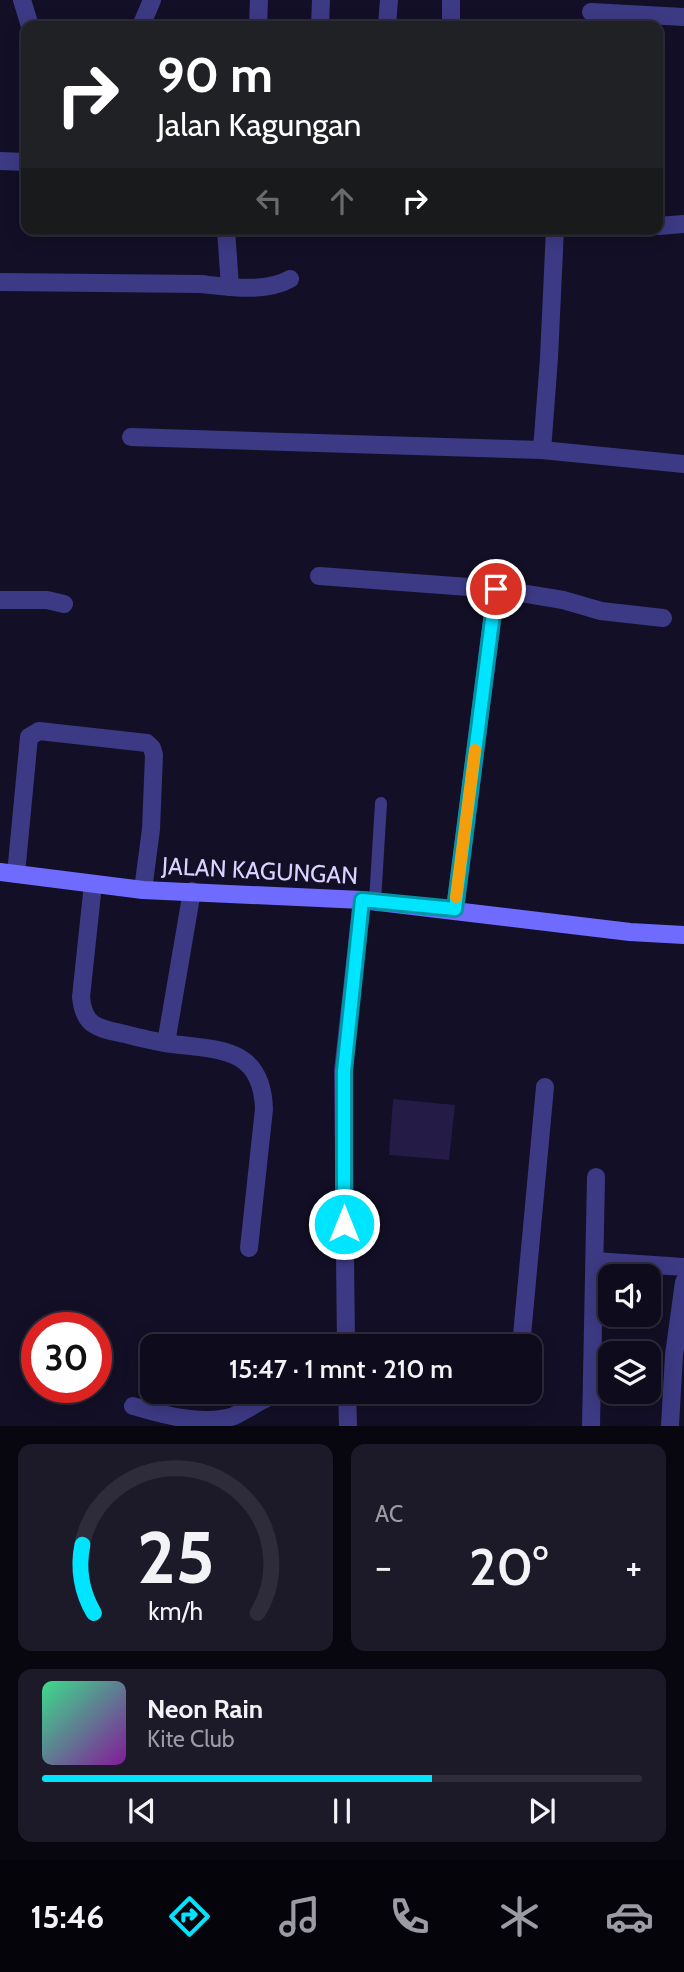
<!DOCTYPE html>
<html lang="id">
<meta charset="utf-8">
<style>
:root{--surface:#0e0b1c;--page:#1c1929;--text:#f1f3f6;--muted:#9b9ba3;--line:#2e2b3b;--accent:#00e5ff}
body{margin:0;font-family:Cabin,sans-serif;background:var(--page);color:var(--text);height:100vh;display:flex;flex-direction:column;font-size:26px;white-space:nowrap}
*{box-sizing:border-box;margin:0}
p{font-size:23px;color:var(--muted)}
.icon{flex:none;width:38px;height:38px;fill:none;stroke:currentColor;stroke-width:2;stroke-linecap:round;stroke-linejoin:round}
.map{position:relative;height:1426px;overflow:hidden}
.panel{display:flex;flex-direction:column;gap:18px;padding:18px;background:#08060f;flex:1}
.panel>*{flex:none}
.hud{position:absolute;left:21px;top:21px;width:642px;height:214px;border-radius:14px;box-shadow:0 4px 18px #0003,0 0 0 2px var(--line);background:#202124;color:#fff;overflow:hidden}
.controls{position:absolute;left:598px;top:1264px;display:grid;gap:14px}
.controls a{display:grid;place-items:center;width:63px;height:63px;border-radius:14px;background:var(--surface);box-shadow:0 4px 18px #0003,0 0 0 2px var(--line);font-size:35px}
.speed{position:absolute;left:21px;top:1312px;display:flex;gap:14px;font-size:35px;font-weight:700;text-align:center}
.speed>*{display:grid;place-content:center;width:91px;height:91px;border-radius:50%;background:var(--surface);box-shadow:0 4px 18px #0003,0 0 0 2px var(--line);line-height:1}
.speed .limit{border:10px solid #d22;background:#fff;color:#111}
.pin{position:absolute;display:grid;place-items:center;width:60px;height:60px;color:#fff;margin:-30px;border:4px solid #fff;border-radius:50%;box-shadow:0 2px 7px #0007}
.me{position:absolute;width:77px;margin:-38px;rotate:0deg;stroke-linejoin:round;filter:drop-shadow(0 0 5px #0008)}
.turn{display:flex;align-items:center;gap:24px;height:147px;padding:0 21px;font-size:32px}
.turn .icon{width:91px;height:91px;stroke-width:2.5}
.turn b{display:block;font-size:49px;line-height:60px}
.lanes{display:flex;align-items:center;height:66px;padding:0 21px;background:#0003;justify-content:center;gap:35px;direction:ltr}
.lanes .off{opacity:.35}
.big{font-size:52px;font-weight:600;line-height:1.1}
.panel .tile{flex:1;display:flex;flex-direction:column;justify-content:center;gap:10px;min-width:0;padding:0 24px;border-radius:14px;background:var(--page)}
.panel .dial{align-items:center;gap:0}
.dial svg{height:182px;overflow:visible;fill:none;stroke:var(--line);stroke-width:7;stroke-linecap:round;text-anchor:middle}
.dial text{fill:var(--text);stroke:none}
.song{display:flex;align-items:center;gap:21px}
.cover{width:84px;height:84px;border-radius:10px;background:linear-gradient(135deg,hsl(150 70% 55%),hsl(290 70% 35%))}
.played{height:7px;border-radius:4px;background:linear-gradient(90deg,var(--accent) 65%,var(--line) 65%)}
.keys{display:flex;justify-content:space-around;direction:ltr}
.heat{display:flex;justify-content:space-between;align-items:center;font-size:38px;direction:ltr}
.panel .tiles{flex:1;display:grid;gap:18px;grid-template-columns:1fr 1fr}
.tile:last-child{grid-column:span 2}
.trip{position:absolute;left:140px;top:1334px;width:402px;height:70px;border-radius:14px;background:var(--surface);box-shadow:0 4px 18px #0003,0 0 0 2px var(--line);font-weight:600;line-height:70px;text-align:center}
.dock{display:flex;height:112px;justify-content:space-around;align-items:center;background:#06040b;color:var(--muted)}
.dock .icon{width:49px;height:49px}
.dock .selected{color:var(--accent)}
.dock b{font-size:32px;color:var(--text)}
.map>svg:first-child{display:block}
</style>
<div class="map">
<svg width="684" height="1426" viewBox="0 0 684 1426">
<rect width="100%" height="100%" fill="#130f26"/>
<!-- building -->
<path fill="#241b47" d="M393 1099 455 1105 449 1160 389 1155Z"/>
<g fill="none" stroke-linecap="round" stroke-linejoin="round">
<!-- lane -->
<path stroke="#3d3a85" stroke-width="12" d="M375 901 381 803"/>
<!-- street -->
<g stroke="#3d3a85" stroke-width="18">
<path d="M22 0 30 26"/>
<path d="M591 12 684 17"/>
<path d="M141 26 152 0"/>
<path d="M258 26 259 0"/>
<path d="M320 26 321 0"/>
<path d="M387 26 389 0"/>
<path d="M451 26V0"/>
<path d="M0 161 26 162"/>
<path d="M658 226 684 224"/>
<path d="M226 229 230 287"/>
<path d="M0 282 201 284C228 287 265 293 290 279"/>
<path d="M131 437 542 450 684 464"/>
<path d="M542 450 549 358 555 229"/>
<path d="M319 576 496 589 563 600 601 611 663 618"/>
<path d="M0 600H47L64 604"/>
<path d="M16 874 29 737 39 731 147 743 152 748 154 755 151 829 143 890"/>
<path d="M93 884 81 997C84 1028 99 1028 125 1034 141 1038 156 1042 172 1044 221 1050 262 1048 264 1109L249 1248"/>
<path d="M455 910 496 589"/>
<path d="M166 1043 192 891"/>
<path d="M595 1261 684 1267"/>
<path d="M346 1346 343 1071 362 900"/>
<path d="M521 1346 545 1087"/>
<path d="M306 1391 347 1397 451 1391"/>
<path d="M347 1391 348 1426"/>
<path d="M133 1406C163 1415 204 1426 234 1416 255 1406 264 1396 288 1391"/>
<path d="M591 1426 596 1177"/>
<path d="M670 1426 674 1355 684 1282"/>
</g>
<!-- secondary -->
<path stroke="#6f6bff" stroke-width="18" d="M0 872 143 890 362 900 630 932 684 935"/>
</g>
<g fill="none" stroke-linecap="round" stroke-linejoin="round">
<defs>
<path id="route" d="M344 1224V1071L362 900 455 909 496 589"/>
</defs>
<!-- route casing -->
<use href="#route" stroke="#0095a6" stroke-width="18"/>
<!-- route -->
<use href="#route" stroke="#00e5ff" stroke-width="12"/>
<!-- slow -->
<path stroke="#f59e0b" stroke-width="12" d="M456 897 475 750"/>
</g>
<g text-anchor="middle" stroke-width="5" stroke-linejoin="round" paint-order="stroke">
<!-- street labels -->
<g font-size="24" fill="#d9d4ff" stroke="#130f26">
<text transform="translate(260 871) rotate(3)" y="8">JALAN KAGUNGAN</text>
</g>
</g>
</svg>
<div class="controls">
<a><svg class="icon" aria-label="sound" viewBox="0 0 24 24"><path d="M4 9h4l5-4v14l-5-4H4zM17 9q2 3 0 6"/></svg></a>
<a><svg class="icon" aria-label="layers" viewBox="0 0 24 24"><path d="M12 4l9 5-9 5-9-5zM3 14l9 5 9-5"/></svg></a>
</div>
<div class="speed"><div class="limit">30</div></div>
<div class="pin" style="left:496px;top:589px;background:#d93025"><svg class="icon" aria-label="arrive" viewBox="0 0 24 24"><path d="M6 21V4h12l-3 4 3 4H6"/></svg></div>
<svg class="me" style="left:344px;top:1224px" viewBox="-20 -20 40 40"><circle r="17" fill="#00e5ff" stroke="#fff" stroke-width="3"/><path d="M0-11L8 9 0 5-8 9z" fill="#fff"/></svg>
<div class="trip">15:47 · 1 mnt · 210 m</div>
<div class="hud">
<div class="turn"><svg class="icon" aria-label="right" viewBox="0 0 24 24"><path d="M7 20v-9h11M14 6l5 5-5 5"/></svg><div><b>90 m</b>Jalan Kagungan</div></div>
<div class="lanes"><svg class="icon off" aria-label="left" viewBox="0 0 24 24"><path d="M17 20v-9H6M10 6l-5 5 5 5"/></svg><svg class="icon off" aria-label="ahead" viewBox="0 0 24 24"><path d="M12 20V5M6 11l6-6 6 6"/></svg><svg class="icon" aria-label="right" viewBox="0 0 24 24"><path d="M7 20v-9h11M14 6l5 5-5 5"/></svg></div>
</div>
</div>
<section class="panel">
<div class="tiles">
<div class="tile dial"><svg viewBox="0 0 100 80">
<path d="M14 69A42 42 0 1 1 86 69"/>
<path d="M14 69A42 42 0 0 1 9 39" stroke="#00e5ff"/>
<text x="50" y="56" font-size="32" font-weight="700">25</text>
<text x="50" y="72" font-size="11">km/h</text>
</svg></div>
<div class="tile"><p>AC</p>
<div class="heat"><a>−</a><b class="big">20°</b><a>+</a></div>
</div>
<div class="tile">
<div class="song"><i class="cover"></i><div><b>Neon Rain</b><p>Kite Club</p></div></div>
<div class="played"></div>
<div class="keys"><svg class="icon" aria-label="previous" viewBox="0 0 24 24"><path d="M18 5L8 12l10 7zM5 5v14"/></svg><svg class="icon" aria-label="pause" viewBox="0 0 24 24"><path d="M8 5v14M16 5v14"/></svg><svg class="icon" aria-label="next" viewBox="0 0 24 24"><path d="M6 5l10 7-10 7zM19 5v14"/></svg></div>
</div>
</div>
</section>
<nav class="dock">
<b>15:46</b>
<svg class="icon selected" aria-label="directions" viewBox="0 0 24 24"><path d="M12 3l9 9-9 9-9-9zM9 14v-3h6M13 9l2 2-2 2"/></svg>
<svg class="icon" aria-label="music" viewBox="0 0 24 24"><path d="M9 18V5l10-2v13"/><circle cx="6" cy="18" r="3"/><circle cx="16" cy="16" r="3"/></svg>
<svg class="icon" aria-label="phone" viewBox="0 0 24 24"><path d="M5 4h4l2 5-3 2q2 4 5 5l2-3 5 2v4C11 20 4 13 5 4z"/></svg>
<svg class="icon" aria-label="climate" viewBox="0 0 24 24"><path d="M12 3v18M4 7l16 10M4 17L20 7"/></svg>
<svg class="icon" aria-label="car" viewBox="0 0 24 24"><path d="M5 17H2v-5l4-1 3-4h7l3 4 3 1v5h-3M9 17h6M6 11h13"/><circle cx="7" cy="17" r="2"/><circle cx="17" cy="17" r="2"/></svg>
</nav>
